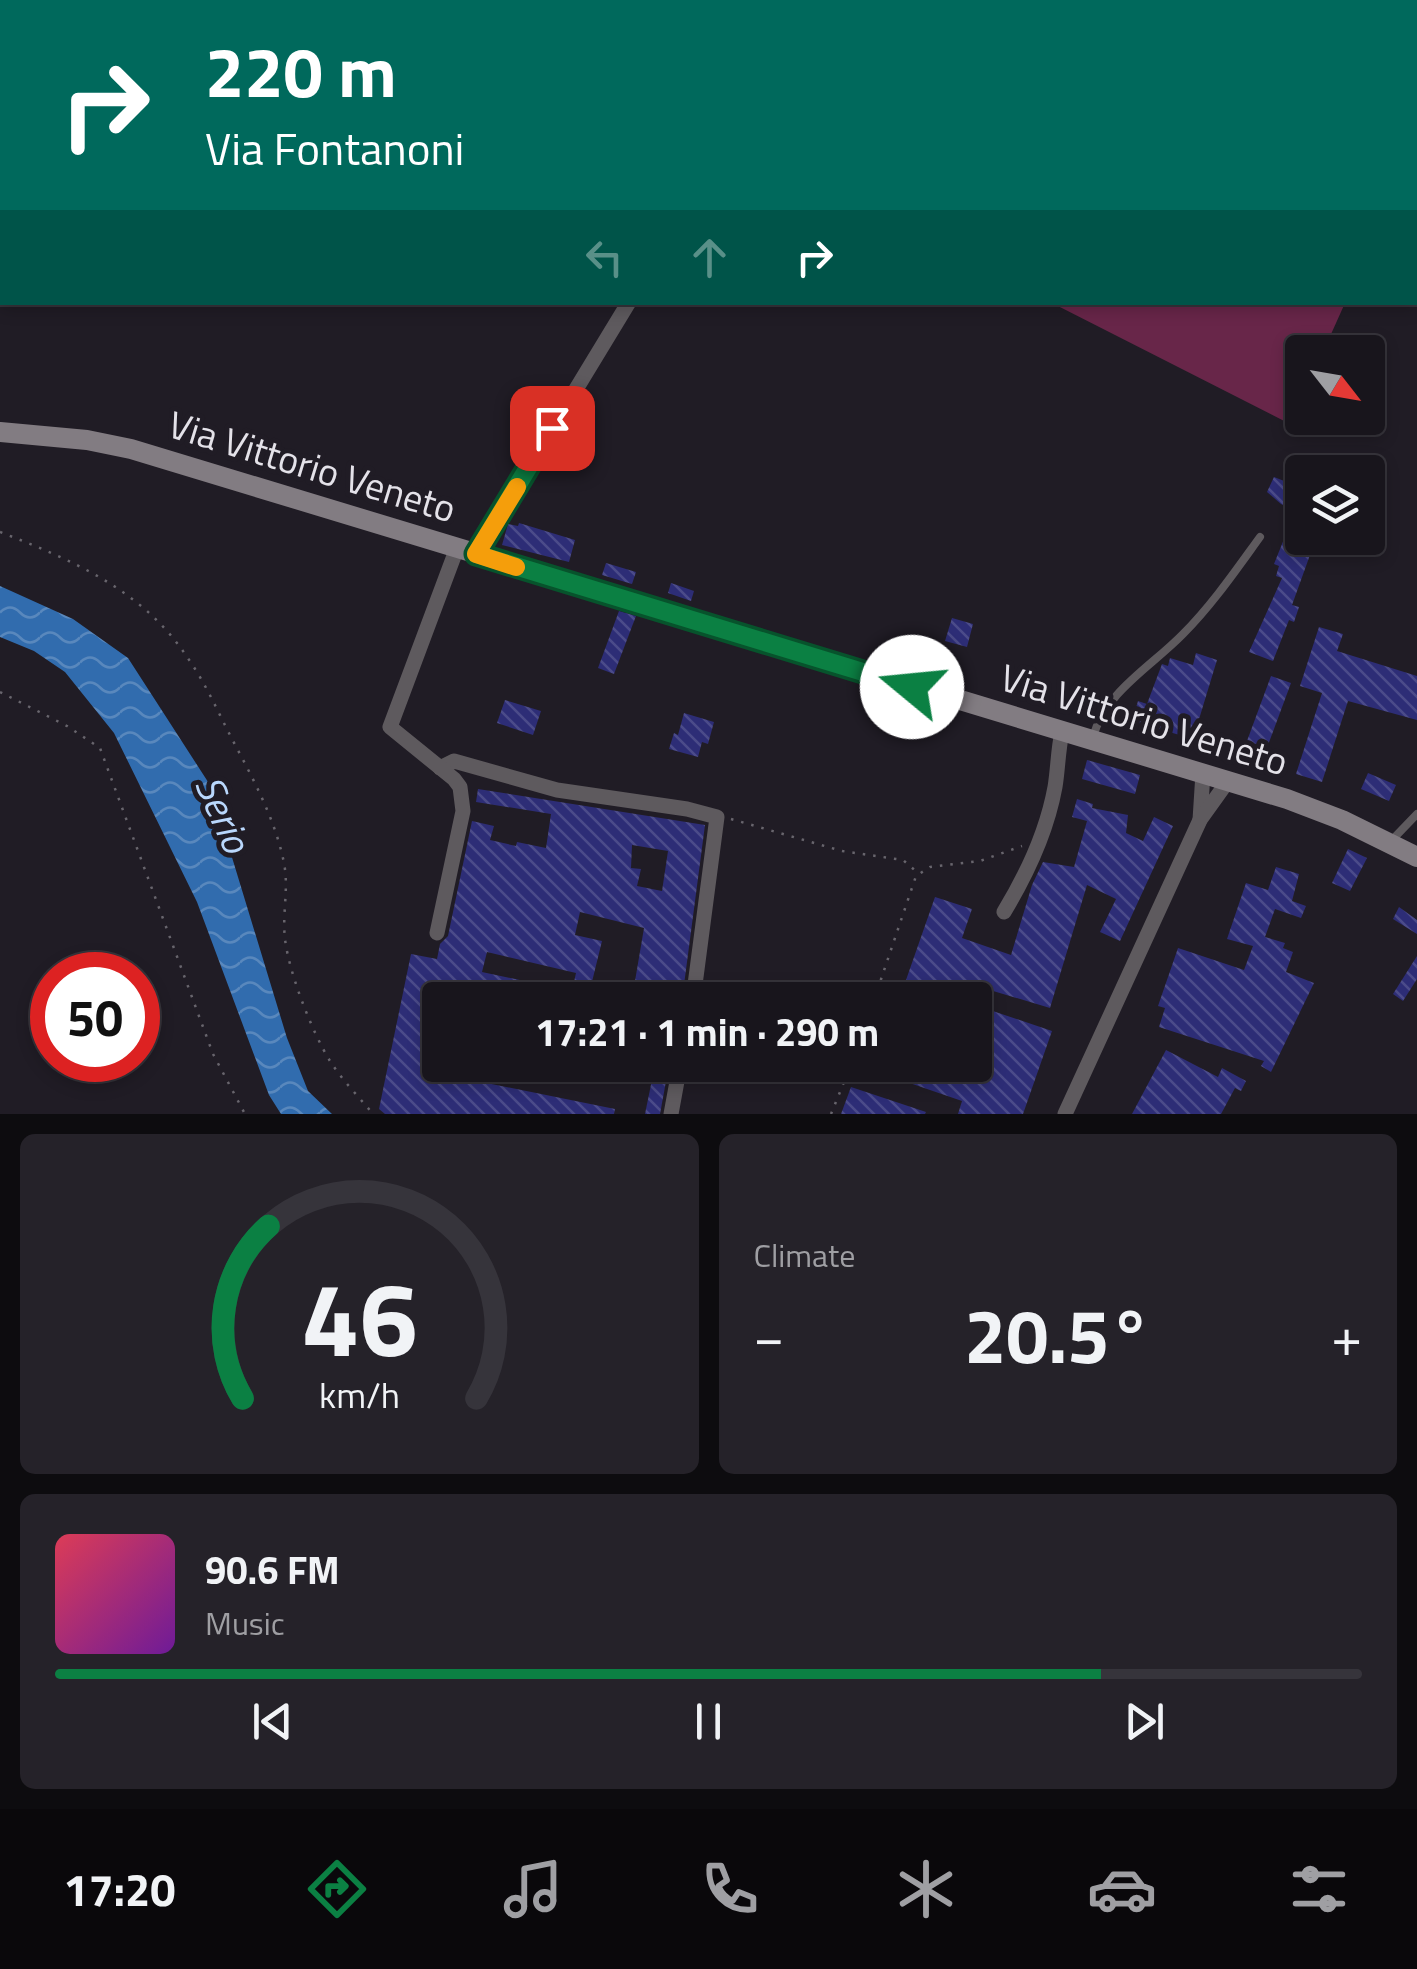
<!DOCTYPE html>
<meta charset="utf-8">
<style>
:root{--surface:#18151c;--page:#252229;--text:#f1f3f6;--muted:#9f9fa3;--line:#36343b;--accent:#0b8043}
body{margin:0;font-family:"Titillium Web",sans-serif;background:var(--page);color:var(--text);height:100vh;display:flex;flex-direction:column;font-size:38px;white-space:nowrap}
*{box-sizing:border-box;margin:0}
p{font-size:32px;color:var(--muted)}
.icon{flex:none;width:55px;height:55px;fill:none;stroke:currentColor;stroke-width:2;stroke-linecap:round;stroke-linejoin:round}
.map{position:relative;height:1114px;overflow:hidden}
.side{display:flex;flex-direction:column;gap:20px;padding:20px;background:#0d0c0f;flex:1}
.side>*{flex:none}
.guide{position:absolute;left:0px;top:0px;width:1418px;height:305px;box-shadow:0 5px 15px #0003,0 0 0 2px var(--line);background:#00695c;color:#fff;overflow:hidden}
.needle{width:65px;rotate:121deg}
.tools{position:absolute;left:1285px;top:335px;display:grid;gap:20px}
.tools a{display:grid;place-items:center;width:100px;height:100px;border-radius:10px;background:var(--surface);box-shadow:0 5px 15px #0003,0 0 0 2px var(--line);font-size:50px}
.speed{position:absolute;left:30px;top:952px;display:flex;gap:20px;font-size:50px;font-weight:700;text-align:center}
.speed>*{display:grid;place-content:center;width:130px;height:130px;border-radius:50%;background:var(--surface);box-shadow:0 5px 15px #0003,0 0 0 2px var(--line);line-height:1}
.speed .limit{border:15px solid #d22;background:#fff;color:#111}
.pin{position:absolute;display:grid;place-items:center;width:85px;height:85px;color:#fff;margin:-42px;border-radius:20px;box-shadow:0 5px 15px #0006}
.me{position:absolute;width:110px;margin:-55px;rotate:287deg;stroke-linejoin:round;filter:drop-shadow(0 0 8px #0008)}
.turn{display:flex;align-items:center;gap:35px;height:210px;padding:0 40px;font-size:45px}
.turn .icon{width:130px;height:130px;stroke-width:2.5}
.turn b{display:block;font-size:70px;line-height:85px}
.lanes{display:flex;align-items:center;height:95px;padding:0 40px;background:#0003;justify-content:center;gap:50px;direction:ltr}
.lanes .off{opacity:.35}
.big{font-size:75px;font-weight:700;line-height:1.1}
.side .tile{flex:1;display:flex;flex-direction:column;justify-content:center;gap:15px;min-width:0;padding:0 35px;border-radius:15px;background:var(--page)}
.side .dial{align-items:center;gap:0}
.dial svg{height:260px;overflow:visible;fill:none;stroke:var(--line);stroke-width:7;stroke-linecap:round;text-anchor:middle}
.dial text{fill:var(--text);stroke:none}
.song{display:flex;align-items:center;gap:30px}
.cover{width:120px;height:120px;border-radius:15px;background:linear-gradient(135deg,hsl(350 70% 55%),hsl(280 70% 35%))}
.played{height:10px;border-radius:5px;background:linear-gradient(90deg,var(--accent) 80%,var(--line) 80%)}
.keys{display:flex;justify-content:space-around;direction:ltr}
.heat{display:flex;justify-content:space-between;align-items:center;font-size:55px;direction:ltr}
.side .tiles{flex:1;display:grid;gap:20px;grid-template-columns:1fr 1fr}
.tile:last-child{grid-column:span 2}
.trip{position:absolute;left:422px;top:982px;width:570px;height:100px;border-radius:10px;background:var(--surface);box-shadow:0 5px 15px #0003,0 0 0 2px var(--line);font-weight:700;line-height:100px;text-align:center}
.menu{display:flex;height:160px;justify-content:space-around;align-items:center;background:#0a080b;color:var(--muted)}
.menu .icon{width:70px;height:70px}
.menu .active{color:var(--accent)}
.menu b{font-size:45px;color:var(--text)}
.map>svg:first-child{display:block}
</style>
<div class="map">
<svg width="1417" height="1114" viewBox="0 0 1417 1114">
<defs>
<pattern id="water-waves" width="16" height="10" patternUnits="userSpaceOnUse" patternTransform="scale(2.5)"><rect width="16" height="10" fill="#316cae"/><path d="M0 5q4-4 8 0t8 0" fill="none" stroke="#5988bd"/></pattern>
<pattern id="building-back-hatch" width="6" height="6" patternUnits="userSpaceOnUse" patternTransform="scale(2.5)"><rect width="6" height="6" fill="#2d2d76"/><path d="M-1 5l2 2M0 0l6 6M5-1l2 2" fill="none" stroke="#4b4b8a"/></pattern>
</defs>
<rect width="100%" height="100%" fill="#201c25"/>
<!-- green -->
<path fill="#682649" d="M1052 303H1345L1323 352H1302V401L1292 425Z"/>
<!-- water -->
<path fill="url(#water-waves)" d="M0 586 73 619 128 658 210 785 287 1038 308 1091 332 1114H281L269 1095 197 902 114 733 65 672 34 651 0 637Z"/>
<!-- building -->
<g fill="url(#building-back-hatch)" fill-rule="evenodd">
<path d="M1274 477 1302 488 1293 510 1281 504 1267 492Z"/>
<path d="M1292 519 1302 523V538H1311L1305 553 1310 555 1292 605 1299 607 1294 622 1289 620 1273 661 1249 652 1282 578 1276 576 1279 566 1274 564Z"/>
<path d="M519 523 575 540 569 562 502 545 508 524 518 526Z"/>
<path d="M606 563 636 572 632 584 602 575Z"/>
<path d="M671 583 694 591 691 601 668 593Z"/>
<path d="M619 611 636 616 614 674 598 668Z"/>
<path d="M952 618 973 624 967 647 945 641Z"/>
<path d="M1319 627 1343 634 1337 651 1417 676V720L1348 701 1322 782 1296 774 1322 693 1300 686Z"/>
<path d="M1196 653 1217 660 1193 739 1132 721 1138 701 1147 704 1162 664 1168 666 1170 658 1193 665Z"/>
<path d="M1271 676 1291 683 1264 756 1244 749Z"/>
<path d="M505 700 541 711 533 735 497 723Z"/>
<path d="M684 713 714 722 708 744 702 742 698 757 669 749 674 733 678 735Z"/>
<path d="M1087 760 1140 775 1135 794 1082 779Z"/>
<path d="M1368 773 1396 785 1389 801 1361 789Z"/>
<path d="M478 789 705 825 682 1000H644L647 982 635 981 644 928 580 912 575 935 602 941 589 994 591 1000H529L465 987 463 1000H440V1065H449L447 1075 615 1109 614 1114H385L379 1109 411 954 437 959 440 944 448 936 472 821 494 826 490 840 516 846 517 842 546 848 551 814 476 802ZM632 845 668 851 662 891 637 886 641 869 631 868ZM487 952 576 973 572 991 482 972Z"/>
<path d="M1077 799 1093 804 1092 808 1128 815 1126 833 1143 841 1154 817 1173 826 1120 941 1100 932 1116 899 1087 885 1050 1008 970 984 965 1000H899L935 897 972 909 962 938 1011 955 1032 885 1043 862 1074 867 1087 821 1072 817Z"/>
<path d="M1348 849 1367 858 1350 891 1332 883Z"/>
<path d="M1276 867 1299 874 1292 901 1306 906 1301 918 1275 909 1265 937 1285 943 1283 948 1293 952 1286 972 1314 983 1271 1072 1261 1066 1264 1061 1159 1027 1165 1008 1158 1006 1178 948 1244 970 1253 946 1227 939 1246 883 1268 890Z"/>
<path d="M1399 907 1417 920V934L1393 919Z"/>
<path d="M1417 956V979L1403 1001 1393 994Z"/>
<path d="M975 1005 1052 1031 1023 1114H958L962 1101 863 1067 975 1065Z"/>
<path d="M1166 1050 1218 1077 1222 1068 1246 1081 1241 1091 1235 1088 1221 1114H1132Z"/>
<path d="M612 1065H629L626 1079 610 1076Z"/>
<path d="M655 1065H669L660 1114H645Z"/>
<path d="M851 1087 926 1112 925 1114H841Z"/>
</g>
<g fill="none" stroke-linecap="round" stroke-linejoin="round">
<!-- path -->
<g stroke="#68656d" stroke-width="2.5" stroke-dasharray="2.5 8" stroke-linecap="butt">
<path d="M316 0 322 2"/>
<path d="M0 532C72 560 143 590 187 657 205 682 217 710 231 737 252 777 275 818 284 863 289 889 282 913 285 939 289 973 312 1032 330 1061 342 1080 359 1097 373 1114"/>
<path d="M0 692 67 726 100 748 213 1054 245 1114"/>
<path d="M731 819 842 851 903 860 918 873"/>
<path d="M874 1000 916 876 930 867 980 861 1022 846"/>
<path d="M831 1114 851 1065"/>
</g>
<!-- service -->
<g stroke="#5e5a5e" stroke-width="8">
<path d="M1093 737C1106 691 1151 667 1183 634 1212 605 1236 570 1260 537"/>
<path d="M1392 840 1417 814"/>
</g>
<!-- minor -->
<g stroke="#5e5a5e" stroke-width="15">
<path d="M963 2 965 0"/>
<path d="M476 554 629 302"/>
<path d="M440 768 454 761 557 790 687 809 717 817 693 1000"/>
<path d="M1200 820 1203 773"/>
<path d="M1004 912C1027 874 1047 831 1055 787 1058 769 1058 750 1062 732"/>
<path d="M437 933 463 811 460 787 454 779 390 727 457 548"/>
<path d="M671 1114 680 1065"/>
<path d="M1065 1114 1200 820 1228 781"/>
</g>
<!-- secondary -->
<path stroke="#827c82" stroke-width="20" d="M0 432 87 440 131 449 1287 799 1342 820 1417 857"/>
</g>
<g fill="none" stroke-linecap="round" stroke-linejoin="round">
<defs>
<path id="route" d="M552 428 476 554 912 687"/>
</defs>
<!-- route casing -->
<use href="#route" stroke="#07532c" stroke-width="25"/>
<!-- route -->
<use href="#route" stroke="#0b8043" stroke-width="18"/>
<!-- slow -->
<path stroke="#f59e0b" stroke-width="18" d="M516 567 476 554 517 487"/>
</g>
<g text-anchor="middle" stroke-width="10" stroke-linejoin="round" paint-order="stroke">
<!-- street labels -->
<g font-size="38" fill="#e4e2e9" stroke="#201c25">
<text transform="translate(312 467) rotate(17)" y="13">Via Vittorio Veneto</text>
<text transform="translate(1144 720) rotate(17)" y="13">Via Vittorio Veneto</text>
</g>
<!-- water labels -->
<g font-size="40" font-style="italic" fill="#b9d7fc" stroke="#201c25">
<text transform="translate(223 814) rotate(66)" y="14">Serio</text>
</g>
</g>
</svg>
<div class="tools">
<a><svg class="needle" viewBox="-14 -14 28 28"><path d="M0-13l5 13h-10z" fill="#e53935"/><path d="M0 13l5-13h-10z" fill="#9f9fa3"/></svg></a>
<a><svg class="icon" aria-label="layers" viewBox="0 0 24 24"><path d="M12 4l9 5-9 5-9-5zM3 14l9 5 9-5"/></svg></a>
</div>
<div class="speed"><div class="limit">50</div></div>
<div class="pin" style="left:552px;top:428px;background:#d93025"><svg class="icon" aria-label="arrive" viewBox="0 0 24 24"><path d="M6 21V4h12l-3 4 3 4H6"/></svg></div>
<svg class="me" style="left:912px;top:687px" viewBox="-20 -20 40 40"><circle r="19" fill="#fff"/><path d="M0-13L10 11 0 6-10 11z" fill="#0b8043"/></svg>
<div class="trip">17:21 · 1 min · 290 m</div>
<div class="guide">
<div class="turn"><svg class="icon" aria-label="right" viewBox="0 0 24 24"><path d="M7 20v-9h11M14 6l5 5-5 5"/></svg><div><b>220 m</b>Via Fontanoni</div></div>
<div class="lanes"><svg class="icon off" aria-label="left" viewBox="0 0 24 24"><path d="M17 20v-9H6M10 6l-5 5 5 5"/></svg><svg class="icon off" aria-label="ahead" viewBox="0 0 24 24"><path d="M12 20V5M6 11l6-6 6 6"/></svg><svg class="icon" aria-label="right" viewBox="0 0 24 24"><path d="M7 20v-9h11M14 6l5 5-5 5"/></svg></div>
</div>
</div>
<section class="side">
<div class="tiles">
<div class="tile dial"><svg viewBox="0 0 100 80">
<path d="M14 69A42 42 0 1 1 86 69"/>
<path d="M14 69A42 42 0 0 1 22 16" stroke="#0b8043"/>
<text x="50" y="56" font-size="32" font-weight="700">46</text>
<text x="50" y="72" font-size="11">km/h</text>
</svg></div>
<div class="tile"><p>Climate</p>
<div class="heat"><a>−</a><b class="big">20.5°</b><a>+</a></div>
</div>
<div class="tile">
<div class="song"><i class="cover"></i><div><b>90.6 FM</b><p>Music</p></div></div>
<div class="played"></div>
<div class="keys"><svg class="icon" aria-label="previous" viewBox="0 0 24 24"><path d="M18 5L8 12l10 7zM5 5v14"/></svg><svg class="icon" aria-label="pause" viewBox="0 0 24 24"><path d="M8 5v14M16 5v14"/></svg><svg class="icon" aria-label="next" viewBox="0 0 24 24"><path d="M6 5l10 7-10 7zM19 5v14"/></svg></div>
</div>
</div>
</section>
<nav class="menu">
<b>17:20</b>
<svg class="icon active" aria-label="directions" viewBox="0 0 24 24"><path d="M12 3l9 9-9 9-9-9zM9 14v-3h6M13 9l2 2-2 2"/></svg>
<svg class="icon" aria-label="music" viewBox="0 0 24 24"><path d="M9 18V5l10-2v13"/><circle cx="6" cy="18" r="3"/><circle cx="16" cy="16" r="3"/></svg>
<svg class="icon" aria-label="phone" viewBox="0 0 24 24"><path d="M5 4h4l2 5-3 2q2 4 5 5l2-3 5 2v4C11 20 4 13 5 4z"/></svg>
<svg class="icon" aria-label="climate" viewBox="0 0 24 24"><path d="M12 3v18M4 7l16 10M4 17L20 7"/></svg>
<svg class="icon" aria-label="car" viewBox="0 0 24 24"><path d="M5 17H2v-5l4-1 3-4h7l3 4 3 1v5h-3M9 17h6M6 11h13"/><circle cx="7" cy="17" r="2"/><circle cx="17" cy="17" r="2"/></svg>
<svg class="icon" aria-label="filters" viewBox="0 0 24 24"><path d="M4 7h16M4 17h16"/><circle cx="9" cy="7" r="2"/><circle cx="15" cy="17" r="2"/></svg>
</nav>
